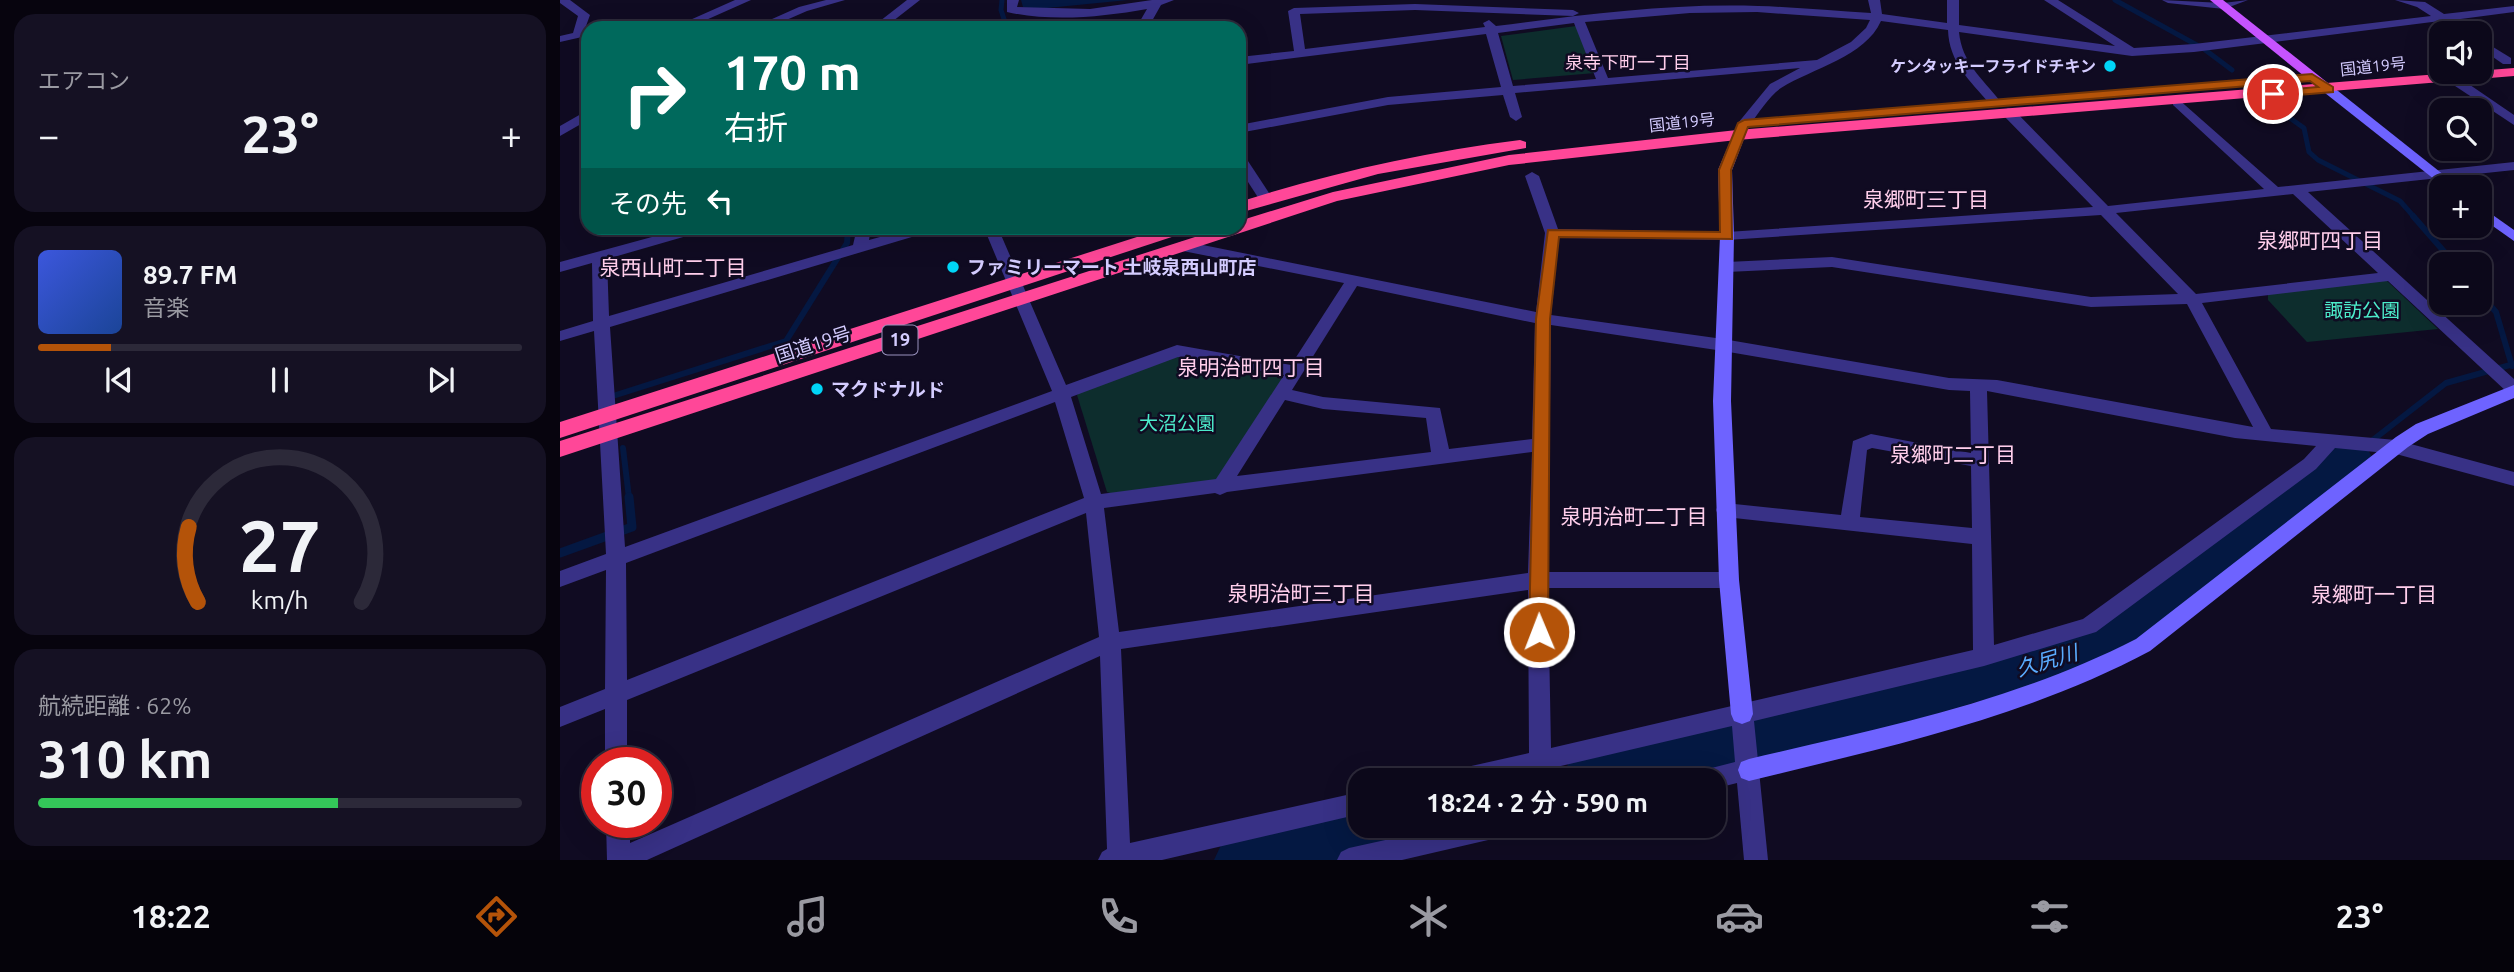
<!DOCTYPE html>
<html lang="ja">
<meta charset="utf-8">
<style>
:root{--surface:#0c081a;--page:#151123;--text:#f1f3f6;--muted:#9a9aa2;--line:#2c2939;--accent:#b45309}
body{margin:0;font-family:Ubuntu,"Noto Sans JP",sans-serif;background:var(--page);color:var(--text);height:100vh;display:flex;flex-direction:column;font-size:26px;white-space:nowrap}
*{box-sizing:border-box;margin:0}
p{font-size:23px;color:var(--muted)}
.icon{flex:none;width:38px;height:38px;fill:none;stroke:currentColor;stroke-width:2;stroke-linecap:round;stroke-linejoin:round}
.map{position:relative;flex:1;overflow:hidden}
.side{display:flex;flex-direction:column;gap:14px;padding:14px;background:#07040e;width:560px}
.side>*{flex:none}
.guide{position:absolute;left:21px;top:21px;width:665px;height:214px;border-radius:21px;box-shadow:0 7px 28px #0002,0 0 0 2px var(--line);background:#00695c;color:#fff;overflow:hidden}
.fabs{position:absolute;left:1869px;top:21px;display:grid;gap:14px}
.fabs a{display:grid;place-items:center;width:63px;height:63px;border-radius:14px;background:var(--surface);box-shadow:0 7px 28px #0002,0 0 0 2px var(--line);font-size:35px}
.speed{position:absolute;left:21px;top:747px;display:flex;gap:14px;font-size:35px;font-weight:700;text-align:center}
.speed>*{display:grid;place-content:center;width:91px;height:91px;border-radius:50%;background:var(--surface);box-shadow:0 7px 28px #0002,0 0 0 2px var(--line);line-height:1}
.speed .limit{border:10px solid #d22;background:#fff;color:#111}
.pin{position:absolute;display:grid;place-items:center;width:60px;height:60px;color:#fff;margin:-30px;border:4px solid #fff;border-radius:50%;box-shadow:0 2px 7px #0007}
.me{position:absolute;width:77px;margin:-38px;rotate:359deg;stroke-linejoin:round;filter:drop-shadow(0 0 5px #0008)}
.turn{display:flex;align-items:center;gap:24px;height:147px;padding:0 28px;font-size:32px}
.turn .icon{width:91px;height:91px;stroke-width:2.5}
.turn b{display:block;font-size:49px;line-height:60px}
.then{display:flex;align-items:center;height:66px;padding:0 28px;background:#0003;gap:14px;font-size:26px}
.big{font-size:52px;font-weight:600;line-height:1.1}
.side .card{flex:1;display:flex;flex-direction:column;justify-content:center;gap:10px;min-width:0;padding:0 24px;border-radius:21px;background:var(--page)}
.side .dial{align-items:center;gap:0}
.dial svg{height:182px;overflow:visible;fill:none;stroke:var(--line);stroke-width:7;stroke-linecap:round;text-anchor:middle}
.dial text{fill:var(--text);stroke:none}
.song{display:flex;align-items:center;gap:21px}
.cover{width:84px;height:84px;border-radius:10px;background:linear-gradient(135deg,hsl(230 70% 55%),hsl(220 70% 35%))}
.played{height:7px;border-radius:4px;background:linear-gradient(90deg,var(--accent) 15%,var(--line) 15%)}
.keys{display:flex;justify-content:space-around;direction:ltr}
.heat{display:flex;justify-content:space-between;align-items:center;font-size:38px;direction:ltr}
.charge{height:10px;border-radius:5px;background:linear-gradient(90deg,#34c759 62%,var(--line) 0)}
.trip{position:absolute;left:788px;top:768px;width:378px;height:70px;border-radius:21px;background:var(--surface);box-shadow:0 7px 28px #0002,0 0 0 2px var(--line);font-weight:600;line-height:70px;text-align:center}
.tab-bar{display:flex;height:112px;justify-content:space-around;align-items:center;background:#05030a;color:var(--muted)}
.tab-bar .icon{width:49px;height:49px}
.tab-bar .on{color:var(--accent)}
.tab-bar b{font-size:32px;color:var(--text)}
main{display:flex;flex:1;min-height:0}
.map>svg:first-child{display:block}
</style>
<main>
<section class="side">
<div class="card"><p>エアコン</p>
<div class="heat"><a>−</a><b class="big">23°</b><a>+</a></div>
</div>
<div class="card">
<div class="song"><i class="cover"></i><div><b>89.7 FM</b><p>音楽</p></div></div>
<div class="played"></div>
<div class="keys"><svg class="icon" aria-label="previous" viewBox="0 0 24 24"><path d="M18 5L8 12l10 7zM5 5v14"/></svg><svg class="icon" aria-label="pause" viewBox="0 0 24 24"><path d="M8 5v14M16 5v14"/></svg><svg class="icon" aria-label="next" viewBox="0 0 24 24"><path d="M6 5l10 7-10 7zM19 5v14"/></svg></div>
</div>
<div class="card dial"><svg viewBox="0 0 100 80">
<path d="M14 69A42 42 0 1 1 86 69"/>
<path d="M14 69A42 42 0 0 1 10 36" stroke="#b45309"/>
<text x="50" y="56" font-size="32" font-weight="700">27</text>
<text x="50" y="72" font-size="11">km/h</text>
</svg></div>
<div class="card"><p>航続距離 · 62%</p><b class="big">310 km</b><div class="charge"></div></div>
</section>
<div class="map">
<svg width="1954" height="860" viewBox="0 0 1954 860">
<rect width="100%" height="100%" fill="#100b22"/>
<!-- green -->
<g fill="#0d2d2d">
<path d="M1016 26 1035 73 953 80 941 36Z"/>
<path d="M1826 280 1878 329 1747 342 1708 300V294Z"/>
<path d="M617 356 724 376 655 482 556 495 547 492 517 395 524 388Z"/>
</g>
<!-- water -->
<path fill="#041842" d="M461 0H568L477 9 463 7Z"/>
<g fill="none" stroke-linecap="round" stroke-linejoin="round">
<!-- stream-far2 -->
<g stroke="#041842" stroke-width="5">
<path d="M442 0 441 10 447 28"/>
<path d="M1555 0 1644 49 1672 70"/>
<path d="M1710 104 1744 128 1749 152 1758 160 1840 201 1855 218"/>
</g>
<!-- stream-far1 -->
<g stroke="#041842" stroke-width="6">
<path d="M1853 216 1895 264"/>
<path d="M1920 294 1936 312 1952 366"/>
<path d="M56 395 226 341 287 243 288 228"/>
<path d="M63 448 69 498"/>
<path d="M1791 457 1886 383 1954 364"/>
</g>
<!-- stream -->
<path stroke="#041842" stroke-width="9" d="M0 553 72 527 69 497"/>
<!-- river -->
<g fill="#041842" fill-rule="evenodd">
<path d="M1791 442 1806 446 1812 457 1806 468 1543 665 1228 757 1130 780H1001L1009 762 1027 755 1228 711 1512 633 1776 446Z"/>
<path d="M800 806V826H857L849 845 798 860H654L663 841 682 832Z"/>
</g>
<!-- street -->
<g fill="#383186" fill-rule="evenodd">
<path d="M0 0H10L30 15 22 37 0 42V36L13 33 18 16 0 3Z"/>
<path d="M175 0H191L128 28H112Z"/>
<path d="M266 0H285L247 11 208 28H192L239 7Z"/>
<path d="M347 0H360L324 28H311Z"/>
<path d="M447 0H459L457 7 530 9 592 0H614L601 5 588 28H576L587 9C542 17 492 22 447 12Z"/>
<path d="M1308 0H1320L1322 14 1387 23V0H1399V25L1555 46 1484 0H1498L1574 48 1634 44 1871 16 1857 7 1835 0 1865 2 1884 14 1954 6V12L1893 20 1912 33H1899L1880 21 1634 52 1572 56 1399 32C1402 63 1422 78 1440 101L1434 105 1430 104C1410 81 1389 62 1388 30L1321 21C1305 57 1253 68 1221 88 1209 96 1198 114 1189 126L1184 127 1178 123 1210 84 1240 68 955 93 962 117 956 121 950 117 943 95 828 105 679 133V125L828 97 941 87 926 34 679 65V57L734 51 728 11 734 8 855 4 1013 10 1019 13 1013 16 855 10 740 14 745 49 925 27 923 23 929 20 936 26C1022 15 1110 3 1198 6 1236 7 1273 11 1311 13ZM1197 12 1310 20 1306 28 1291 42 1257 60 1048 78 1025 22 1130 13ZM1014 23 1036 79 953 86 938 33Z"/>
<path d="M1602 0 1663 3 1688 0 1664 9 1608 3Z"/>
<path d="M1920 39 1951 58V64H1943L1920 48Z"/>
<path d="M1886 74H1894L1954 115V125L1886 80Z"/>
<path d="M1617 98 1718 187 1954 162V170L1748 192 1954 379V395L1948 393 1828 281 1642 303 1711 429 1836 440 1954 472V486L1836 454 1775 448 1756 469 1536 632 1424 666 1194 721 1208 860H1184L1177 783 1153 789V780H1133L1136 772 1175 762 1172 726 941 780H887L890 772 898 769 969 753 968 590 561 649 570 843 800 792V814L602 860H538L542 852 547 849 540 656 87 860H47L46 822H70V843L539 637 526 513 67 700V763H45V709L0 727V707L45 689 46 570 0 587V571L46 554 34 331 0 341V331L33 321 32 263 0 272V262L125 228H146L144 231 47 259 49 316 293 245 297 228H311L309 240 353 228H374L372 231 50 327 65 547 492 391 424 228H438L506 385 617 345 731 365 784 283 623 251 618 249V243L623 241 976 312 985 233 965 176 972 172 979 176 998 229 1167 232 1533 207 1443 115 1442 112 1448 108 1453 109 1548 206 1704 189 1613 105V99ZM1733 194 1818 273 1636 294 1556 213ZM1541 215 1618 294 1531 297 1272 257 1167 262 1159 267 1167 272 1272 267 1531 307 1627 304 1693 427 1437 380 1389 378 1163 339 991 315 999 238 1167 240ZM797 286 975 323 972 439 889 449 880 408 763 397 732 390ZM991 325 1163 351 1389 390 1410 391 1411 453 1311 434 1293 441 1281 515 1165 503 1158 505 1156 510 1158 515 1165 517 1412 544 1413 650 991 748 988 588H1169L1176 586 1179 580 1176 574 1169 572H988ZM618 357 724 375 656 479 541 494 511 397ZM1427 391 1675 438 1756 446 1744 459 1523 619 1434 645ZM725 400 763 409 866 418 871 452 677 476ZM495 402 524 498 67 680 66 563ZM1312 448 1411 466 1412 528 1300 517 1307 450ZM972 452 968 573 559 632 544 508 655 493 660 495 667 492Z"/>
<path d="M28 110V120L0 136V126Z"/>
<path d="M679 154 684 155 713 199 711 202H701L699 199 679 168Z"/>
<path d="M889 826H953L949 834 941 837 842 860H777L781 852 789 848Z"/>
</g>
<!-- secondary -->
<g fill="#6e63ff" fill-rule="evenodd">
<path d="M1765 87H1773L1899 187H1884L1765 93Z"/>
<path d="M1184 119 1190 123 1172 170 1174 236 1171 401 1179 580 1193 714 1190 721 1182 724 1174 721 1171 714 1159 580 1153 401 1160 236 1158 170 1178 123Z"/>
<path d="M1920 206 1954 230V241L1920 217Z"/>
<path d="M1954 385V398L1868 434 1848 447 1590 651C1464 718 1327 747 1189 781L1181 778 1178 770 1181 762 1189 759C1324 727 1451 703 1576 639L1836 437 1856 424Z"/>
</g>
<!-- primary -->
<path fill="#c653ff" fill-rule="evenodd" d="M1650 0H1663L1773 87V93H1765Z"/>
<!-- highway -->
<g fill="#ff4798" fill-rule="evenodd">
<path d="M1954 68V76L1177 140 949 165 777 201 0 457V441L663 228H679V221L773 192 949 155 1177 130Z"/>
<path d="M960 140 966 142V148L818 174 679 213V202C771 173 864 152 960 140Z"/>
<path d="M605 228H630L627 232 0 438V422Z"/>
</g>
</g>
<!-- route -->
<path fill="#b45309" stroke="#753606" stroke-width="2" d="M1752 74 1773 87V92L1713 97 1708 94 1713 91 1758 87 1750 81 1188 127 1171 170 1172 239 999 237 990 319 988 632 985 638H972L969 632 976 319 988 230 1160 232 1159 170 1178 123 1184 120Z"/>
<!-- markers -->
<g fill="#00d5f7" stroke="#100b22" stroke-width="2.5">
<circle cx="1550" cy="66" r="7"/>
<circle cx="393" cy="267" r="7"/>
<circle cx="257" cy="389" r="7"/>
</g>
<g text-anchor="middle" stroke-width="5" stroke-linejoin="round" paint-order="stroke">
<!-- far-poi labels -->
<g font-size="16" font-weight="bold" fill="#d4ccff" stroke="#100b22" text-anchor="end">
<text x="1536" y="72">ケンタッキーフライドチキン</text>
</g>
<!-- far-street labels -->
<g font-size="16" fill="#d4ccff" stroke="#100b22">
<text transform="translate(1813 66) rotate(-6)" y="6">国道19号</text>
<text transform="translate(1122 122) rotate(-6)" y="6">国道19号</text>
</g>
<!-- far-neighbourhood labels -->
<g font-size="18" fill="#ffceeb" stroke="#100b22">
<text x="1068" y="69">泉寺下町一丁目</text>
</g>
<!-- shield labels -->
<rect fill="#100b22" stroke="#9992bd" stroke-width="2" x="322.5" y="325.5" width="35" height="29" rx="5"/>
<g font-size="18" font-weight="bold" fill="#d4ccff">
<text x="340" y="346">19</text>
</g>
<!-- poi labels -->
<g font-size="19" font-weight="bold" fill="#d4ccff" stroke="#100b22" text-anchor="start">
<text x="407" y="274">ファミリーマート 土岐泉西山町店</text>
<text x="271" y="396">マクドナルド</text>
</g>
<!-- park labels -->
<g font-size="19" fill="#4cebca" stroke="#100b22">
<text x="1802" y="317">諏訪公園</text>
<text x="617" y="430">大沼公園</text>
</g>
<!-- street labels -->
<g font-size="19" fill="#d4ccff" stroke="#100b22">
<text transform="translate(253 344) rotate(-18)" y="7">国道19号</text>
</g>
<!-- neighbourhood labels -->
<g font-size="21" fill="#ffceeb" stroke="#100b22">
<text x="1366" y="207">泉郷町三丁目</text>
<text x="1760" y="248">泉郷町四丁目</text>
<text x="113" y="275">泉西山町二丁目</text>
<text x="691" y="375">泉明治町四丁目</text>
<text x="1393" y="462">泉郷町二丁目</text>
<text x="1074" y="524">泉明治町二丁目</text>
<text x="741" y="601">泉明治町三丁目</text>
<text x="1814" y="602">泉郷町一丁目</text>
</g>
<!-- water labels -->
<g font-size="21" font-style="italic" fill="#5aacff" stroke="#100b22">
<text transform="translate(1487 661) rotate(-16)" y="7">久尻川</text>
</g>
</g>
</svg>
<div class="fabs">
<a><svg class="icon" aria-label="sound" viewBox="0 0 24 24"><path d="M4 9h4l5-4v14l-5-4H4zM17 9q2 3 0 6"/></svg></a>
<a><svg class="icon" aria-label="search" viewBox="0 0 24 24"><circle cx="10" cy="10" r="6"/><path d="M15 15l6 6"/></svg></a>
<a>+</a>
<a>−</a>
</div>
<div class="speed"><div class="limit">30</div></div>
<div class="pin" style="left:1713px;top:94px;background:#d93025"><svg class="icon" aria-label="arrive" viewBox="0 0 24 24"><path d="M6 21V4h12l-3 4 3 4H6"/></svg></div>
<svg class="me" style="left:979px;top:632px" viewBox="-20 -20 40 40"><circle r="17" fill="#b45309" stroke="#fff" stroke-width="3"/><path d="M0-11L8 9 0 5-8 9z" fill="#fff"/></svg>
<div class="trip">18:24 · 2 分 · 590 m</div>
<div class="guide">
<div class="turn"><svg class="icon" aria-label="right" viewBox="0 0 24 24"><path d="M7 20v-9h11M14 6l5 5-5 5"/></svg><div><b>170 m</b>右折</div></div>
<div class="then">その先<svg class="icon" aria-label="left" viewBox="0 0 24 24"><path d="M17 20v-9H6M10 6l-5 5 5 5"/></svg></div>
</div>
</div>
</main>
<nav class="tab-bar">
<b>18:22</b>
<svg class="icon on" aria-label="directions" viewBox="0 0 24 24"><path d="M12 3l9 9-9 9-9-9zM9 14v-3h6M13 9l2 2-2 2"/></svg>
<svg class="icon" aria-label="music" viewBox="0 0 24 24"><path d="M9 18V5l10-2v13"/><circle cx="6" cy="18" r="3"/><circle cx="16" cy="16" r="3"/></svg>
<svg class="icon" aria-label="phone" viewBox="0 0 24 24"><path d="M5 4h4l2 5-3 2q2 4 5 5l2-3 5 2v4C11 20 4 13 5 4z"/></svg>
<svg class="icon" aria-label="climate" viewBox="0 0 24 24"><path d="M12 3v18M4 7l16 10M4 17L20 7"/></svg>
<svg class="icon" aria-label="car" viewBox="0 0 24 24"><path d="M5 17H2v-5l4-1 3-4h7l3 4 3 1v5h-3M9 17h6M6 11h13"/><circle cx="7" cy="17" r="2"/><circle cx="17" cy="17" r="2"/></svg>
<svg class="icon" aria-label="filters" viewBox="0 0 24 24"><path d="M4 7h16M4 17h16"/><circle cx="9" cy="7" r="2"/><circle cx="15" cy="17" r="2"/></svg>
<b>23°</b>
</nav>
